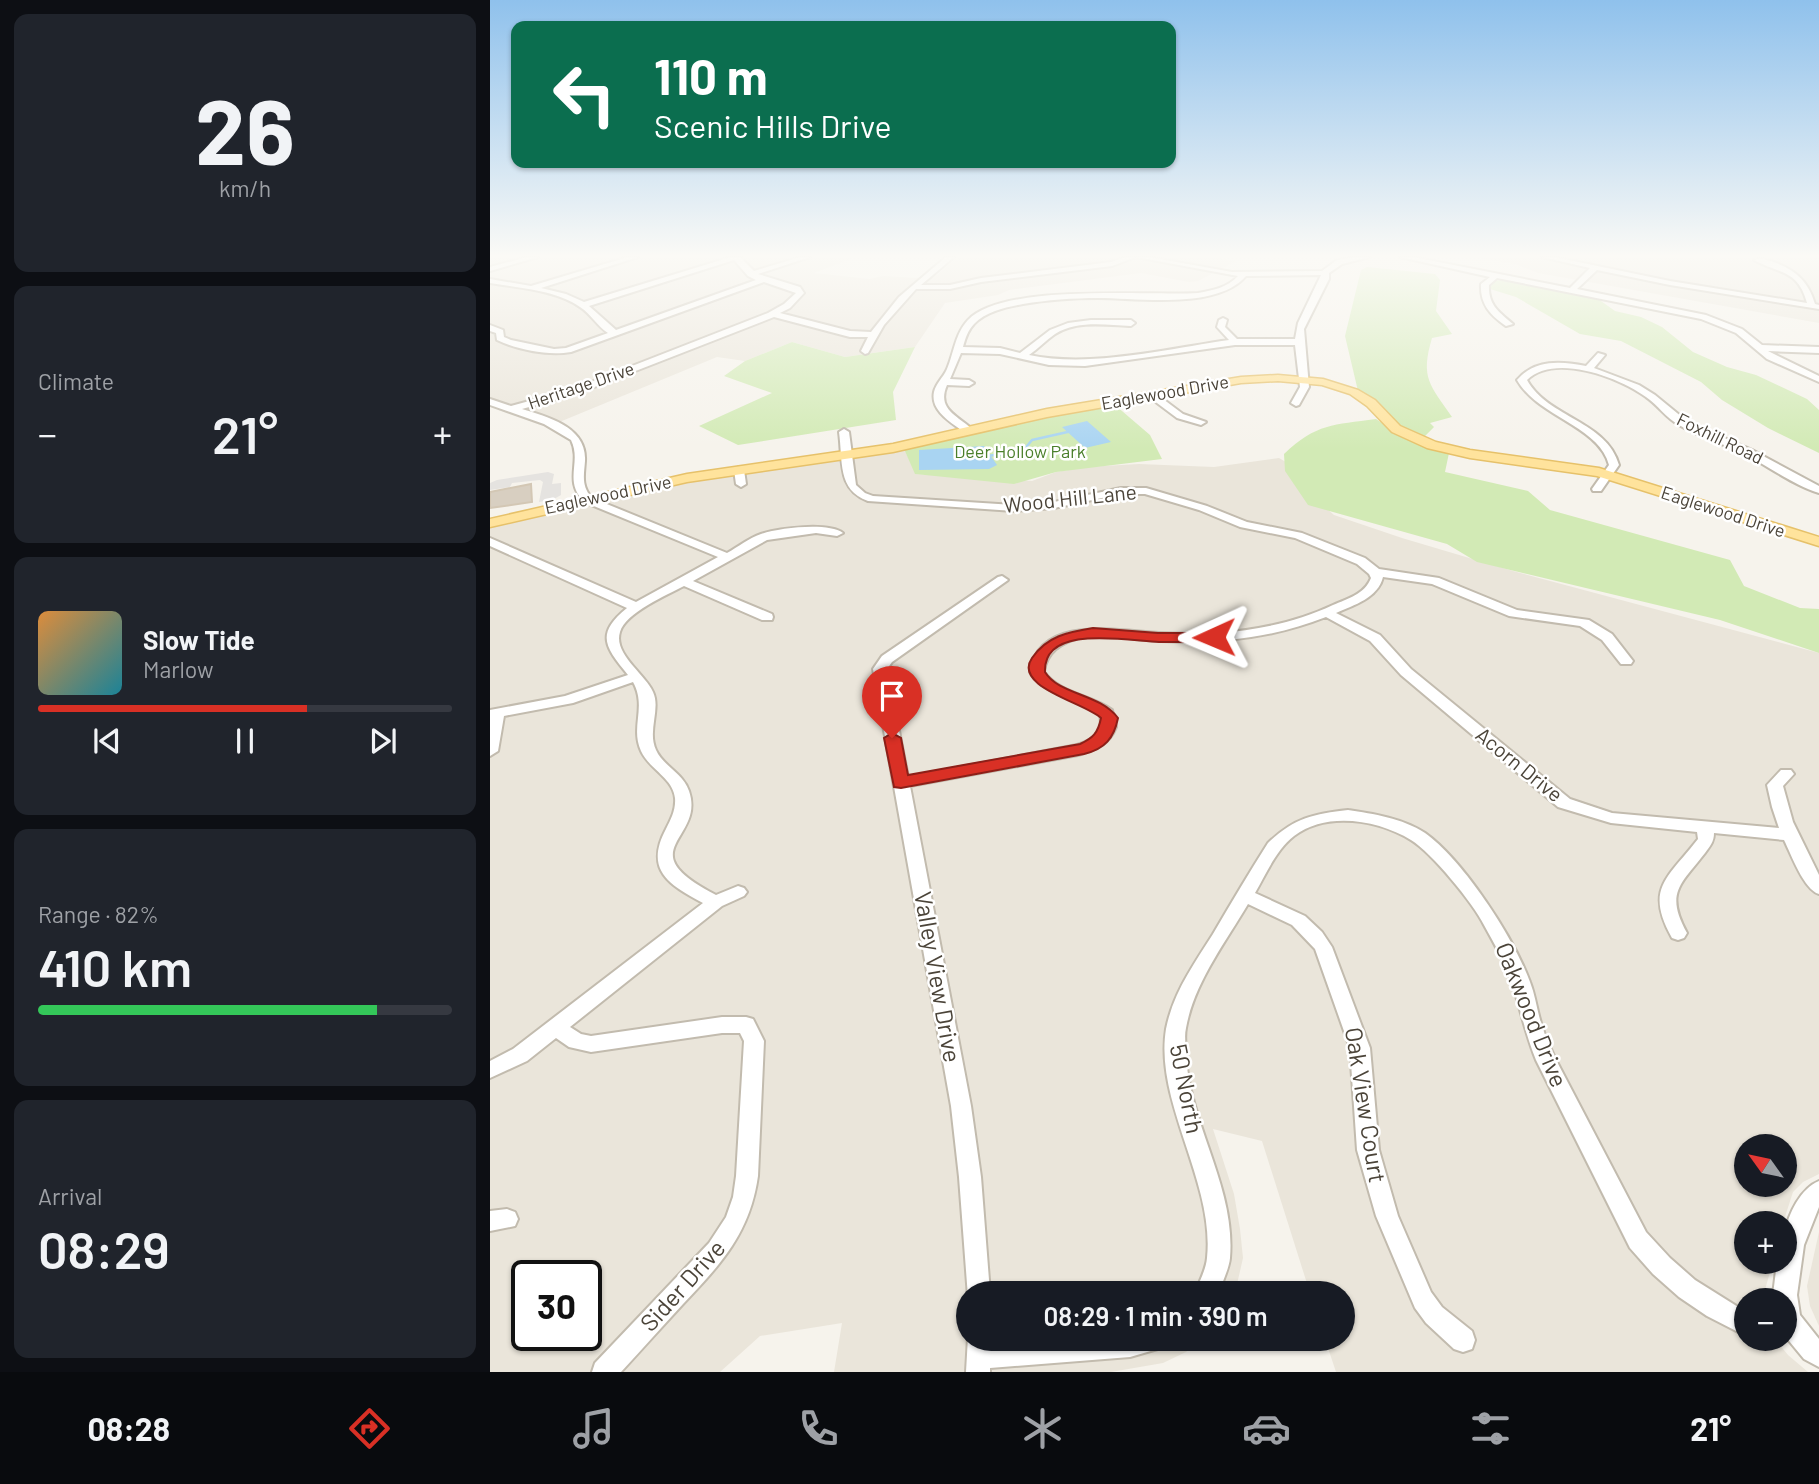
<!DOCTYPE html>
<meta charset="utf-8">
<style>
:root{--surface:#171b24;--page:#20242c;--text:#f1f3f6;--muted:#9ea1a6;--line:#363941;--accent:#d93025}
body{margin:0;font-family:Barlow,sans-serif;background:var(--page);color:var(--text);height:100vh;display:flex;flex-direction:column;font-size:26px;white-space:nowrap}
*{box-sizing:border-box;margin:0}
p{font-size:23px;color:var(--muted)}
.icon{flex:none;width:38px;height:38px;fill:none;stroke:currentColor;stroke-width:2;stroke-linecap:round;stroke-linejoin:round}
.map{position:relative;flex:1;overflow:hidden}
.sheet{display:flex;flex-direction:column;gap:14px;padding:14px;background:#0d0f14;width:490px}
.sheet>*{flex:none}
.hud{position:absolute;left:21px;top:21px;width:665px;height:147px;border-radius:14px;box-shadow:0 2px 5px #0004;background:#0b6e4f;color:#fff;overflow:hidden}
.needle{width:46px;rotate:303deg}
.tools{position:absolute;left:1244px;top:1134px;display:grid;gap:14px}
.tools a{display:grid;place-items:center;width:63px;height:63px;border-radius:50%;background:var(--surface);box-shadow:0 2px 5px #0004;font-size:35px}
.speed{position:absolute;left:21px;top:1260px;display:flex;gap:14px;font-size:35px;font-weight:700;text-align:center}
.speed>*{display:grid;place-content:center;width:91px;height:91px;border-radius:50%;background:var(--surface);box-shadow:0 2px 5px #0004;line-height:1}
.speed .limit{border:4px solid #111;border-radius:10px;background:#fff;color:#111}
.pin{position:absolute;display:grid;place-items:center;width:60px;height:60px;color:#fff;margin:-72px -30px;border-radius:50% 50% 50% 0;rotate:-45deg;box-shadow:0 0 7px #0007}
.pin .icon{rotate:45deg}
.me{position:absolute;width:77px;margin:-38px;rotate:269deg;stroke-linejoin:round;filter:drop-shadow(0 0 5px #0008)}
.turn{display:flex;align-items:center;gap:24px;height:147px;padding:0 28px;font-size:32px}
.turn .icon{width:91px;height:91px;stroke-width:2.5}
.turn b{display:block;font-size:49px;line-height:60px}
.big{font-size:52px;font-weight:600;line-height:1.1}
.sheet .tile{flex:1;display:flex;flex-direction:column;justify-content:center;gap:10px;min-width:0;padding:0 24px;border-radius:14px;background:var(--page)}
.sheet .dial{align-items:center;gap:0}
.dial b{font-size:91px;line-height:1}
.song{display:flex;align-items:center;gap:21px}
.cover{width:84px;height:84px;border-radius:10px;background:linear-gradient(135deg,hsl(30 70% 55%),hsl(190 70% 35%))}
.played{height:7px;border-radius:4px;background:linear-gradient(90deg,var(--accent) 65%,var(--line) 65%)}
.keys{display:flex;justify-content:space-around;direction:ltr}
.heat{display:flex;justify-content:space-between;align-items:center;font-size:38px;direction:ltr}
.charge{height:10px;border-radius:5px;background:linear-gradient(90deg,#34c759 82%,var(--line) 0)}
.trip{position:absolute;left:466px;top:1281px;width:399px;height:70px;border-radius:35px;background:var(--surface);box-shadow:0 2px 5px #0004;font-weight:600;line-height:70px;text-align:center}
.tabs{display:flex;height:112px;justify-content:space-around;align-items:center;background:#090b0e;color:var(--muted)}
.tabs .icon{width:49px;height:49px}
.tabs .selected{color:var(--accent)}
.tabs b{font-size:32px;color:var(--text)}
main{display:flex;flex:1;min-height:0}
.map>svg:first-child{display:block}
</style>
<main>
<section class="sheet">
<div class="tile dial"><b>26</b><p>km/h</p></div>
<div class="tile"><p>Climate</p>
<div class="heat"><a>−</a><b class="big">21°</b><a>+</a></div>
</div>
<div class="tile">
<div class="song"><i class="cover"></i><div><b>Slow Tide</b><p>Marlow</p></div></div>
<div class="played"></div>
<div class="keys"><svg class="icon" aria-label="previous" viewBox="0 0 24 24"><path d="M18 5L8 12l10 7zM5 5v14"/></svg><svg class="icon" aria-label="pause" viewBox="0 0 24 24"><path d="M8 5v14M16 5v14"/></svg><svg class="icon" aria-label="next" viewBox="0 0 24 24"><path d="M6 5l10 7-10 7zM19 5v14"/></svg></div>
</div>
<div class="tile"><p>Range · 82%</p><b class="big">410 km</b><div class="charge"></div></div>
<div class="tile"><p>Arrival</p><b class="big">08:29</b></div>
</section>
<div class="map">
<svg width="1329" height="1372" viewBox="0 0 1329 1372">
<rect width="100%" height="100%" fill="#f6f3ec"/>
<!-- residential -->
<g fill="#eae5da" fill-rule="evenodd">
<path d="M0 257H366L324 273 379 279 393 276 426 278 447 275 468 257H721L746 261 708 281 699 282 651 273 519 290 508 295 455 303 425 347 355 357 302 342 255 361 227 357 67 423 0 398Z"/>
<path d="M983 257H1329V323L1048 273 1025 264Z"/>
<path d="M414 449 426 474 542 481 566 472 596 467 649 464 724 467 789 458 811 471 815 490 844 515 912 538 1023 571 1329 653V1174L1313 1182 1303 1192 1293 1223H1256V1262H1283L1272 1300H1256V1339H1285L1298 1355 1318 1372H846L835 1339H852V1293H820L772 1141 723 1129 744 1194 750 1229 753 1258 745 1293H478V1339H711L696 1352 673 1363 621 1372H344L352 1323 270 1336 230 1372H0V527L186 484ZM1256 1146H1295V1185H1256ZM37 1276H96V1335H37Z"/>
<path d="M1329 1232V1326L1320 1306 1317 1286Z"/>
</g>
<!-- green -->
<g fill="#d2eab5">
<path d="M877 267 945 274 950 280 946 311 962 334 942 338C930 378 940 385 962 417L940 423 944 427 933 438 905 423 890 404 868 391 855 336 871 270Z"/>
<path d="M1012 280 1104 296 1125 311 1151 317 1172 327 1203 352 1237 367 1266 375 1317 399 1329 410V453L1278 428 1232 400 1211 382 1131 341 1090 334 1026 297 1000 289 1003 281Z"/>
<path d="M302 342 355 357 425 347 403 392 406 420 248 445 209 426 282 393 234 376 255 361Z"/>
<path d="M625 405 660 435 672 459 566 472 524 484 425 474 414 449 527 421Z"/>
<path d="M886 419 914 438 959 453 955 472 1038 491 1060 510 1240 560 1254 586 1310 608 1329 609V653L1230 620 987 562 957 544 818 505 795 471 794 454C827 423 843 425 886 419Z"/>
</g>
<!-- parking -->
<path fill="#e5e3e0" d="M58 472 64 474 62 484 71 483V495L64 499 49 502 53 482 50 480 22 483 20 487 0 490V483L7 480Z"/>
<!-- water -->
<g fill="#a9d4f2">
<path d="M597 421 621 442 595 448 572 427Z"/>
<path d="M494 446 507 465 499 469 429 470V450Z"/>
</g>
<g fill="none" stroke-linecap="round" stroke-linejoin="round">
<!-- stream -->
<path stroke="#a9d4f2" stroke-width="2.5" d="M496 456 532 452 542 440 582 431"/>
</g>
<!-- building -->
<path fill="#d8cfc1" stroke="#d3c7b4" stroke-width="2" d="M41 484 42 502 0 508V492Z"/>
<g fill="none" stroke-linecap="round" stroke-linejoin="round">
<defs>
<g id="minor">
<path d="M37 257H48L0 271V267Z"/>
<path d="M138 257H148L51 288 76 294 94 302 241 257H250L264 271 311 257H320L268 274 310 287 314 293 300 308 290 313 360 331 381 332 409 297 456 257H464L431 285H460L491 278 621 262 636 257H659L742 272 832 271 847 260 867 257H880L852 264 839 273V279L814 329 819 387 809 405 806 406 801 403 810 387 805 345H745L595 366 559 365 510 354 471 353 460 379 479 380 484 383 479 386 457 385C446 410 469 416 483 430L474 432C462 423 440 411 444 392 446 383 453 378 457 369 464 353 465 334 478 320 513 283 657 296 708 293 723 290 737 288 748 276L646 257 622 266 491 282 460 289H426L394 325 378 353 375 354 371 351 378 337H360L284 317 89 393 32 409C58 417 97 427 95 461 94 475 91 486 102 498L237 553C248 547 259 538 271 534 289 528 338 522 353 533L347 536 326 533 277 540 203 581 282 614 283 617 282 620H272L194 586C177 595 135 613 130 632 123 654 155 674 163 692 171 709 157 731 166 750 173 766 193 773 199 791 216 840 137 849 226 895L248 886 254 888 257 892 254 896 232 906 80 1027 91 1034 101 1036 232 1017H256L263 1019 274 1041 268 1176C260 1233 231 1264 193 1304 172 1327 152 1349 131 1372H102L105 1363 219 1243 236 1217 243 1197 246 1176 254 1041 250 1033H232L101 1052 79 1047 66 1038 37 1061 0 1078V1061L23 1049 213 903C179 885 154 870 176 829 181 819 186 810 185 798 183 778 159 769 151 751 140 727 157 707 143 682L83 703 14 716 8 751 0 756V710L75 696 138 675C115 647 105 634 137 608L0 546V538L146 602 228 557 94 502C73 480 92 463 81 440L54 424 0 405V399L21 406 83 389 278 313 294 304 306 293 274 282 81 352C58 356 28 350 7 340L6 333 0 331V325L13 330 14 337 21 340 64 349 76 348 118 333C107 326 101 314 90 307 66 290 28 288 0 283V279L41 286ZM244 260 258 276 266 280 126 330 99 306ZM831 275 808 323 805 339H747L735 327 737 320 733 318 729 320 727 327 739 340C676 349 600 368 539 355 548 349 556 340 565 334 587 320 616 325 641 326L645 323 641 320H601L578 323 560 330 530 353 510 348 473 347C475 339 478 330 484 324 496 311 517 307 533 304 557 300 583 298 608 298 649 298 727 310 756 276Z"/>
<path d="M910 257H923L1080 288 1100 268 1052 257H1064L1180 281 1317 303C1308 269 1289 274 1264 260 1270 258 1274 259 1281 261 1304 269 1318 280 1325 304L1329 305V309L1180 285 1107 270 1087 289 1216 315 1252 329 1272 345 1329 347V353L1278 351 1329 376V382L1277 359 1246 333 1211 319 1007 278 999 285C998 305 1009 312 1023 324L1016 326C1000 315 990 304 991 284L1000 277Z"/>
<path d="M1108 353 1115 355 1104 368 1149 385 1165 395 1198 422 1262 450 1329 486V493C1303 485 1278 466 1253 453 1232 443 1209 437 1189 425 1176 418 1168 405 1156 397 1129 377 1064 353 1037 380 1058 418 1117 421 1129 465L1111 491H1103L1102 489 1119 465C1109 426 1048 417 1027 380 1045 359 1071 361 1096 366Z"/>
<path d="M659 393H665L693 414 716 422 711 425 687 418 659 397Z"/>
<path d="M354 429 359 432 366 485 375 493 383 496 524 505 564 502 631 488H656L717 506 757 522 812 533 875 558 889 569 949 578 1027 610 1099 620 1122 634 1143 661 1141 664H1131L1112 640 1090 626 1019 616 942 584 893 577C888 598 864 605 846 613L890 635 921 669 1080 799 1122 813 1289 828 1282 807 1277 785 1291 770H1301L1304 774 1293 786 1303 822 1329 875V894C1314 890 1301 854 1294 840L1224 833C1224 842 1220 846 1215 853 1190 885 1175 893 1197 933L1194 938 1188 940 1182 938C1154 888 1178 878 1208 839L1207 832 1121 823 1068 807 911 675 880 641 836 617C783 638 727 644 671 641 644 640 616 633 590 638 571 642 556 653 554 672 570 694 601 695 622 710L626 727C619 745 605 750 588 755L420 786 481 1106 491 1177 500 1293H478V1297L469 1177 461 1106 383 669 392 656 508 577 512 576 518 580 402 662 397 669 418 777 587 745C603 740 614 733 610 715 586 696 559 699 540 672 549 614 628 631 669 633 689 634 709 634 728 633 768 630 807 622 843 605 857 599 875 594 881 578L879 574 867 564 805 538 750 527 709 510 655 494H631L564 508 524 511 378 501C347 490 353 461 349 432Z"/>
<path d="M249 467 254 470 256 484 251 487 246 484 244 470Z"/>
<path d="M858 810C884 814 912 818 935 833 973 860 1024 938 1040 982 1046 997 1047 1013 1053 1029 1056 1039 1061 1049 1065 1058L1156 1232 1180 1258 1205 1280 1256 1312V1336L1217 1316 1189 1297 1163 1274 1140 1248 1046 1060C1035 1033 1031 1010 1022 983 1016 964 1004 943 994 925 983 903 942 853 921 840 888 820 837 811 804 836 786 850 776 874 765 893L815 916 832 932 842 947 880 1048 889 1150 908 1216 941 1292 952 1307 982 1331 985 1340 982 1349 973 1352 964 1349 936 1323 925 1308 886 1216 867 1150 860 1048 825 949 802 925 758 904C735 943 704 983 696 1028 694 1036 696 1046 696 1055 699 1124 746 1187 740 1258 739 1269 732 1282 729 1293H705C709 1282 716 1270 717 1258 725 1182 664 1102 676 1029 683 993 704 964 723 934 741 903 759 873 778 843 804 818 823 814 858 810Z"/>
<path d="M1329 1181V1207L1314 1245 1307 1295 1310 1315 1329 1339V1367L1314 1359 1295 1336V1300H1284L1283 1295 1287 1262H1295C1295 1252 1294 1242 1295 1233 1298 1214 1311 1188 1329 1181Z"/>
<path d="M17 1209 25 1212 28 1219 25 1226 0 1231V1211Z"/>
<path d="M478 1337V1339H501V1344L565 1339H674L671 1348 640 1357 500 1368V1372H476Z"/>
</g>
<path id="major" d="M788 375 833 379 868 390 885 400 910 426 946 442 980 450 1109 468 1329 537V546L1107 476 980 458 937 448 902 432 877 406 860 394 832 385 788 381 751 383 557 417 403 452 197 482 0 527V519L197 474 403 444 557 409 751 377Z"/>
</defs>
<!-- minor casing -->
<use href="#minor" stroke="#c2bbae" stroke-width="4"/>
<!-- major casing -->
<use href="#major" stroke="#e6c16a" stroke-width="3"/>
<!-- minor -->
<use href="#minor" fill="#fff" fill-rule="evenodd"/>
<!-- major -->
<use href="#major" fill="#ffe39c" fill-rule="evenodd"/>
</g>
<!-- sky -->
<linearGradient id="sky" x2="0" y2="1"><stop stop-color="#8fc1ec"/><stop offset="0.57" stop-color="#fbfaf6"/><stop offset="1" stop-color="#fbfaf6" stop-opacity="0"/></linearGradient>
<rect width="1329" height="449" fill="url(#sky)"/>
<!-- route -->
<path fill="#d93025" stroke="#8d1f18" stroke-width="2" d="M603 628 668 633H724L731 637 724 642C705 642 687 642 669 642 639 641 553 623 555 672 569 695 609 693 628 718 624 738 615 749 594 754L411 788 404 787 394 738 402 733 411 738 418 775 590 744C603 738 608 733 611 718 596 703 522 687 542 658 557 636 578 632 603 628Z"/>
<g text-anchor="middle" stroke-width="5" stroke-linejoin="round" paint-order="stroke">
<!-- far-street labels -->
<g font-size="18" fill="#4b4439" stroke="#fff">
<text transform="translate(91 386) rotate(-19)" y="6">Heritage Drive</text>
<text transform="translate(675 393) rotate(-10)" y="6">Eaglewood Drive</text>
<text transform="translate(1230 439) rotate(26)" y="6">Foxhill Road</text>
<text transform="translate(118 495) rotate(-12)" y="6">Eaglewood Drive</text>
<text transform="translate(1233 512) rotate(18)" y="6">Eaglewood Drive</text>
</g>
<!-- far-park labels -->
<g font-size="18" fill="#4a7f2a" stroke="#fff">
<text x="530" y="458">Deer Hollow Park</text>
</g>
<!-- street labels -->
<g font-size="21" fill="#4b4439" stroke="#fff">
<text transform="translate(580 499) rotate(-6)" y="7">Wood Hill Lane</text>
<text transform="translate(1029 765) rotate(39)" y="7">Acorn Drive</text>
</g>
<!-- near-street labels -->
<g font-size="24" fill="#4b4439" stroke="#fff">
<text transform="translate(447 977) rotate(80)" y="8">Valley View Drive</text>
<text transform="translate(1041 1015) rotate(68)" y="8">Oakwood Drive</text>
<text transform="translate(696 1089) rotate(79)" y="8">50 North</text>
<text transform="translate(875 1105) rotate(81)" y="8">Oak View Court</text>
<text transform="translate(193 1286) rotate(-48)" y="8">Sider Drive</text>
</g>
</g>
</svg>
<div class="tools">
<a><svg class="needle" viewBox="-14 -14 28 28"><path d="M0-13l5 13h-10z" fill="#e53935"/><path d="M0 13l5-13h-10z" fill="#9ea1a6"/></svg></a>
<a>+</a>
<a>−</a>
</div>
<div class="speed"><div class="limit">30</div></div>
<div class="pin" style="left:402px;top:738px;background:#d93025"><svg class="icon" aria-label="arrive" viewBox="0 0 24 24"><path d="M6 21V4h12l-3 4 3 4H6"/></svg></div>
<svg class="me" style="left:724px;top:637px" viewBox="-20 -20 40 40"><path d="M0-17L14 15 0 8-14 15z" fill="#d93025" stroke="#fff" stroke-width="4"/></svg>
<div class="trip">08:29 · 1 min · 390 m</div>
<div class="hud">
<div class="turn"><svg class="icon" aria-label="left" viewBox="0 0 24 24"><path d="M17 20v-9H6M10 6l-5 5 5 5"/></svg><div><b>110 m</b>Scenic Hills Drive</div></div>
</div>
</div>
</main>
<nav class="tabs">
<b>08:28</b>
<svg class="icon selected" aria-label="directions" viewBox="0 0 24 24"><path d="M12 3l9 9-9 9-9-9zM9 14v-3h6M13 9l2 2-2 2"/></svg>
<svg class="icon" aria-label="music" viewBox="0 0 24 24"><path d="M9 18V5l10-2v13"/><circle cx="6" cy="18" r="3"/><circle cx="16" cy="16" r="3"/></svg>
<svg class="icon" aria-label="phone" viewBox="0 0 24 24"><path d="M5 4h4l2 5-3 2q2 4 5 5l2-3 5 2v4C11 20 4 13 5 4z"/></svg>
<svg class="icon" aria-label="climate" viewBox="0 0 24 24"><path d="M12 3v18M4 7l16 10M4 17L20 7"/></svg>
<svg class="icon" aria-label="car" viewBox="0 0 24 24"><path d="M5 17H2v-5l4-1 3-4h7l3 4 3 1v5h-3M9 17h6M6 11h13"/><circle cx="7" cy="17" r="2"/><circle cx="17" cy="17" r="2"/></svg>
<svg class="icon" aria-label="filters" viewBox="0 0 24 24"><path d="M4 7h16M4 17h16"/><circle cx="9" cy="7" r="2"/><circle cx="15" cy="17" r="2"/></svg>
<b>21°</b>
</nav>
